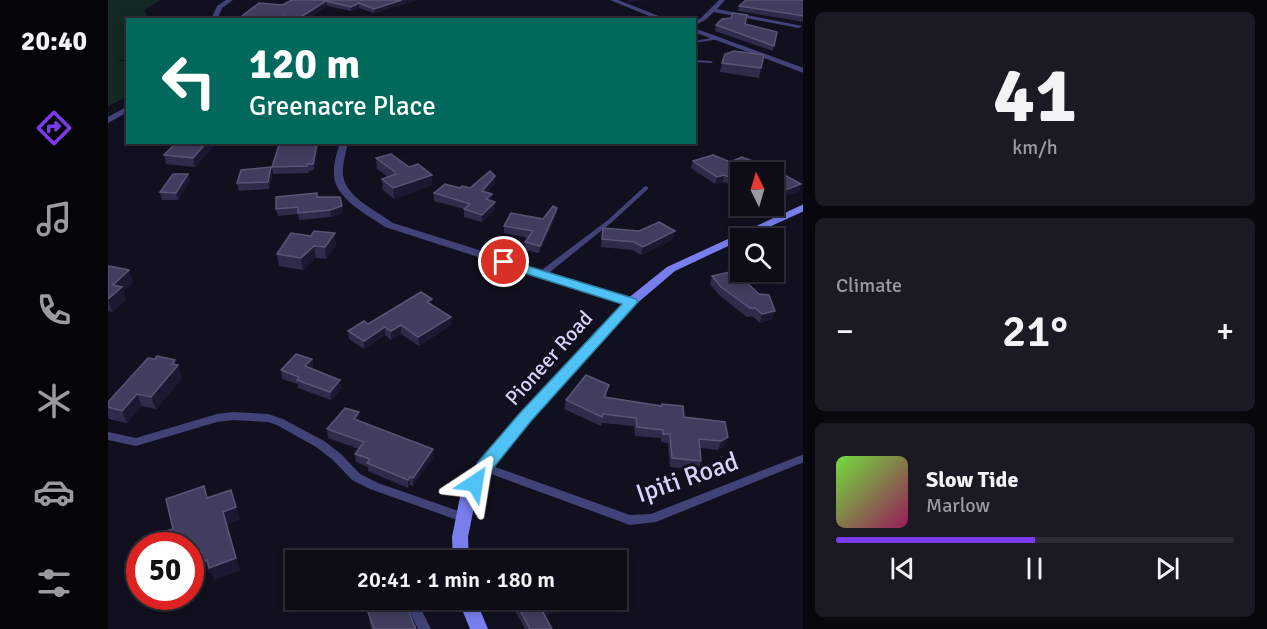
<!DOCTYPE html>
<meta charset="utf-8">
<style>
:root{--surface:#0d0c17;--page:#1b1a24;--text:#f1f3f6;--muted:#9a9ba1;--line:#2d2c36;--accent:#7c3aed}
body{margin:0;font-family:Signika,sans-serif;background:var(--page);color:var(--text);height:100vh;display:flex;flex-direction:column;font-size:22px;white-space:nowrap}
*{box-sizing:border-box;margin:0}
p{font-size:20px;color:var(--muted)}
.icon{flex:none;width:33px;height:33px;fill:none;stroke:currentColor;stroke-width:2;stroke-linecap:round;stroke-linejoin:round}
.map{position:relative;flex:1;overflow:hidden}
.details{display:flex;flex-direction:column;gap:12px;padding:12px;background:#07070d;width:464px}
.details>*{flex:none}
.hud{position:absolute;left:18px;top:18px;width:570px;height:126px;border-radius:0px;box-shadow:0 3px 9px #0003,0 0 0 2px var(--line);background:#00695c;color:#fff;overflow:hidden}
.needle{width:39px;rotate:355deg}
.buttons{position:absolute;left:622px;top:162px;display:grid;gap:12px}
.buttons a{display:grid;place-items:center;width:54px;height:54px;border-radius:0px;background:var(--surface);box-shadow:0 3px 9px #0003,0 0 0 2px var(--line);font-size:30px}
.speed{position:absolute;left:18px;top:532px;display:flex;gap:12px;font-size:30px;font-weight:700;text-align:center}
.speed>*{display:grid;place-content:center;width:78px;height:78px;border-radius:50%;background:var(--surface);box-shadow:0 3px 9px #0003,0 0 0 2px var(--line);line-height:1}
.speed .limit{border:9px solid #d22;background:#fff;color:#111}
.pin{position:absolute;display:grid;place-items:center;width:51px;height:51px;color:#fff;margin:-26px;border:3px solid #fff;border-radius:50%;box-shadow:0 2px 6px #0007}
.me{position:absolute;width:66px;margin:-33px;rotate:33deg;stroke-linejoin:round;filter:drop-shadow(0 0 4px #0008)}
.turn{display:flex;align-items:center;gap:21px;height:126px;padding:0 24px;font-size:27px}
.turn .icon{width:78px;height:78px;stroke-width:2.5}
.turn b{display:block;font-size:42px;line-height:51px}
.big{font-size:45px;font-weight:600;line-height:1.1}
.details .card{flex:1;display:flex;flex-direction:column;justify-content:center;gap:9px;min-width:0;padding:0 21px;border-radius:9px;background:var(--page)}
.details .dial{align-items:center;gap:0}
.dial b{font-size:78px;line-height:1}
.song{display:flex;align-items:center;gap:18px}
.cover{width:72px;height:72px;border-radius:9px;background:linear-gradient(135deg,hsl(100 70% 55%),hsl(330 70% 35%))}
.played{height:6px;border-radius:3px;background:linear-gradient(90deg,var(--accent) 50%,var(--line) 50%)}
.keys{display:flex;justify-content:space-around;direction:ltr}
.heat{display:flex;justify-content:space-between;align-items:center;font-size:33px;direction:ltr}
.trip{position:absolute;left:177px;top:550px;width:342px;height:60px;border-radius:0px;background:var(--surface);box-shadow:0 3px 9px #0003,0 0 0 2px var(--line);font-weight:600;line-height:60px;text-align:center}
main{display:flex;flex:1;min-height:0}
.dock{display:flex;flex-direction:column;width:108px;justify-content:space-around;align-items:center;background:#050509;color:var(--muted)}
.dock .icon{width:42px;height:42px}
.dock .current{color:var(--accent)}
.dock b{font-size:27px;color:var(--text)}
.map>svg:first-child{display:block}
</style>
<main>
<nav class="dock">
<b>20:40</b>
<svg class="icon current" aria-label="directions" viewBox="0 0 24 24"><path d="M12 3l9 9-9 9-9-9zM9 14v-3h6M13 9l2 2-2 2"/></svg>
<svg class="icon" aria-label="music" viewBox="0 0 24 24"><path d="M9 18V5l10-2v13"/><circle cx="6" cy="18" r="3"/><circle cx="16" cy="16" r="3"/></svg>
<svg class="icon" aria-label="phone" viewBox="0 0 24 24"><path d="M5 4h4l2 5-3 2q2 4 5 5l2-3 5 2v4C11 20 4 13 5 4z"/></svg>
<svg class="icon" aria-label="climate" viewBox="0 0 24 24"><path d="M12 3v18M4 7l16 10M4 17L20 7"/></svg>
<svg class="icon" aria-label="car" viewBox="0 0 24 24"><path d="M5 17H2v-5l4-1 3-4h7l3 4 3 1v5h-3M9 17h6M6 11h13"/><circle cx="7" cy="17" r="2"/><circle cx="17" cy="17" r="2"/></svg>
<svg class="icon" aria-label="filters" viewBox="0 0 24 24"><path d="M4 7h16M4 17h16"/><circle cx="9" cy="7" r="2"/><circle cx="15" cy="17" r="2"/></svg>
</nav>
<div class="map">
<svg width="696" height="629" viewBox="0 0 696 629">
<rect width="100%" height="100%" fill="#11101f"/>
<!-- green -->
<path fill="#142826" d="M0 0H52L36 10 40 19 20 20 19 60H9L19 62V97L0 106Z"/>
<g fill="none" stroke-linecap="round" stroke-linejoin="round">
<!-- lane -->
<g fill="#414378" fill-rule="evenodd">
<path d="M609 37H611V39L586 43V41Z"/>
<path d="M586 60 603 61 605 62 603 63 586 62Z"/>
<path d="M538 186 540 187V189L504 222 437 276H431L430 274 431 272 500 220 536 187Z"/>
<path d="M125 412 160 414 175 419 216 441 233 454 252 474 270 483 359 514 360 517 359 520 355 522 262 489 244 480 225 460 208 447 169 425 160 422 125 420 109 422 28 446 0 440V432L28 438 109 414Z"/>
<path d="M696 454V462L548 522 522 525 372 470 371 467 372 464 376 463 522 515 543 514Z"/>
<path d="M302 600H314L313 609 323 629H310L301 610Z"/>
</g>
<!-- street -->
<g fill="#414378" fill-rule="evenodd">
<path d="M118 0H125L114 8 109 20H103L109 6Z"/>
<path d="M502 0H510L561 20H551Z"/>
<path d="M611 0H617L609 9 694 26 691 28 606 12 597 20 586 26V21L593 18Z"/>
<path d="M586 28 696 68V73L586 32Z"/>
<path d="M20 106V112L0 123V117Z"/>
<path d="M232 142H240C238 153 234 164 235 175 237 197 269 211 285 223L527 299 529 302 527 305H519L277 227C260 215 227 199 226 175 225 164 229 153 232 142Z"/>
</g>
<!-- secondary -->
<g fill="#787eec" fill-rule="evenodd">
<path d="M696 204V211L637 238H633V240L567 271 527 305 423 421 381 471 368 497 360 537 361 561H345L344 537 352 497 371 463 413 413 519 299 559 267Z"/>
<path d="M350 600H368L380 629H362Z"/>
</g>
</g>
<!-- wall -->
<g fill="#2f2b4b">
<path d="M184 0H310L266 13 251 8 243 11 219 6 197 20H129L174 5Z"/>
<path d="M696 0V22L630 11 631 6Z"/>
<path d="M637 24 666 46 665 51 607 31 608 25Z"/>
<path d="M614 63 653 68 651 78 612 72Z"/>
<path d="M69 142H109L87 167 58 164 56 155Z"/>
<path d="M172 142H210L209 145 210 151 206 170 201 171 200 173 165 174 164 167Z"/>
<path d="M605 155 622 162 634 157 663 168 693 184 691 191 673 198 666 194V172H633V188L615 182 607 184 583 168 585 161Z"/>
<path d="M268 158 324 175V185L286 199 275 190 274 179 280 177 269 169Z"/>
<path d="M80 174 82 181 70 200H54L52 192Z"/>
<path d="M164 175 161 189 131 191 129 183Z"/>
<path d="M387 176V183L379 192 384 194V201L387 209 374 222 356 217V209L326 201V193L362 188Z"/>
<path d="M209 197 234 206 235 213 223 217 191 220 190 214 170 216 168 209Z"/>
<path d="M449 208 448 216 431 253 416 250 417 242 420 238 396 233V226L435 219Z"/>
<path d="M495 228 565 239 533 255 525 250 493 247Z"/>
<path d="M183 233 228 245 218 259 208 258 195 270 171 266 169 254Z"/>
<path d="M0 266 25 282 15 291 18 299 4 312 0 311Z"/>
<path d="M604 276 664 319 652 323 644 316 639 317 611 295 602 284Z"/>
<path d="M324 306 343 317V325L311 346 293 334 283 340 277 335 256 349 241 339 240 331 260 324Z"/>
<path d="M204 359 205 368 204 369 234 388 223 400 190 388V384L174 379 173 370Z"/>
<path d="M68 365 74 378 48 409 34 406 19 423 1 419 0 417V402Z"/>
<path d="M501 385 498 397 553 406 554 404 576 417 617 422V446L610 450 592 448 593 461 591 470 562 467 560 443 553 442V438L527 436 526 426 494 423 493 426 456 409 458 400Z"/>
<path d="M251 421 325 449V458L305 486 302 485 300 488 260 471V467L248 462 247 454 251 449 220 438 219 429Z"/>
<path d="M405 600H459L458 606 437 616 444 629H417L404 605Z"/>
<path d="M260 612 308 629H263Z"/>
</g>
<!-- shaded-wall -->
<g fill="#1b1832">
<path d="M294 0H310L266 13V9Z"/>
<path d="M521 0H540L521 2Z"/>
<path d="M218 1 219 6 197 20H188Z"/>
<path d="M251 3V8L243 11V7Z"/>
<path d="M99 142H109L87 167 85 158Z"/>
<path d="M207 142H210L209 145 210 151 206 170 205 164Z"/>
<path d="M163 167 164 175 161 189 160 182Z"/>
<path d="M80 174 82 181 70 200 68 193Z"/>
<path d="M324 175V185L286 199 285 188Z"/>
<path d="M616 175 615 182 607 184 609 177Z"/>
<path d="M387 176V183L374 199V191Z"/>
<path d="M693 184 691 191 673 198 675 191Z"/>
<path d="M384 194V201L378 199Z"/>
<path d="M387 202V209L374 222V215Z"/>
<path d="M234 206 235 213 223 217 222 210Z"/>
<path d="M449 208 448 216 431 253 432 246Z"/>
<path d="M567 231 565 239 533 255 535 247Z"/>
<path d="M227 233 228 245 218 259 217 247Z"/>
<path d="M206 246 208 258 195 270 193 258Z"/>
<path d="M21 270 25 282 15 291 18 299 4 312 0 299 5 285Z"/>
<path d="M324 299 325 307 319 302Z"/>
<path d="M667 311 664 319 652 323 654 314Z"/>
<path d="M343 317V325L311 346 310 337Z"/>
<path d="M293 325V334L283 340V331Z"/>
<path d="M277 327V335L256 349V341Z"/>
<path d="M204 359 205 368 199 375 197 366Z"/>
<path d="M67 360 69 367 70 365 74 378 48 409 43 397Z"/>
<path d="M232 380 234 388 223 400 222 392Z"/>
<path d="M29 394 34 406 19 423 14 411Z"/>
<path d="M251 412 252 421 247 428 246 419Z"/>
<path d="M620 437 617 446 610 450 613 441Z"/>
<path d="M325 449V458L305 486V478Z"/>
<path d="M302 477V485L300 488V480Z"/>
<path d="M128 507 132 520 119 525 132 571 106 580 103 573 101 574 97 564 82 569V555L115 512Z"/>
<path d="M455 600H459L458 606 433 618 434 610Z"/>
</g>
<!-- building -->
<g fill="#403d5e" stroke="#585576" stroke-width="1.5">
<path d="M184 0H294L266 9 251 3 243 7 218 1 188 20 175 16 167 20H129L151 3 174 5Z"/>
<path d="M638 0H696V16L631 6Z"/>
<path d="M625 13 639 15 637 24 669 32 666 46 608 25 614 19 623 18Z"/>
<path d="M626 51 656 55 653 68 614 63 617 54Z"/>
<path d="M69 142H99L85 158 56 155Z"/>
<path d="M172 142H207L206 144H209L205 164H200L199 166 164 167Z"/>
<path d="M283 154 301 167 310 164 324 175 285 188 274 179 288 174 287 172 268 158Z"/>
<path d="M605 155 622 162 634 157 663 168 693 184 675 191 666 186V172H633V181L616 175 609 177 585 161Z"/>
<path d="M163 167 160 182 129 183 133 170Z"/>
<path d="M382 171 387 176 374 191 384 194 378 199 387 202 374 215 356 209 362 204 326 193 337 184 352 188 354 186 362 188Z"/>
<path d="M65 174H80L68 193 52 192Z"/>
<path d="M209 193V197H232L234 206 222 210 190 213V207L168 209V197Z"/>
<path d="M445 206 449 208 432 246 417 242 425 231 396 226 403 213 435 219Z"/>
<path d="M551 222 567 231 535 247 526 242 494 239 495 228 531 231Z"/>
<path d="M206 231 227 233 217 247 206 246 193 258 169 254 183 233 203 236Z"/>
<path d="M0 266H1L21 270 5 285 14 287 0 299Z"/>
<path d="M626 271 651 294 661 295 667 311 654 314 647 308H642L613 287 604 276Z"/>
<path d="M313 292 324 299 319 302 343 317 310 337 293 325 283 331 277 327 256 341 240 331 256 321 260 324Z"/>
<path d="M188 354 204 359 197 366 232 380 222 392 189 380 191 377 173 370Z"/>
<path d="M49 356 67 360 64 364 70 365 43 397 29 394 14 411 0 407V402L40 358 47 359Z"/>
<path d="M478 375 501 385 496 397 554 406V404L575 406 576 417 617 422 620 437 613 441 591 439 593 461 564 458 562 434H555V430L529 427 528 418 495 414 494 417 458 400Z"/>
<path d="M237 408 251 412 246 419 325 449 305 478 302 477 300 480 259 463 262 459 247 454 256 442 219 429Z"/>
<path d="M96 486 99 498 123 490 128 507 115 512 128 558 101 568 99 560 96 562 93 551 82 555V546H35L34 539 65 529 58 499Z"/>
<path d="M292 600H296L308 629H266L260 612Z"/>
<path d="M407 600H455L434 610 444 629H422Z"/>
</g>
<!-- route -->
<path fill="#4fc3f7" stroke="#337fa1" stroke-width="1.5" d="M396 259 528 299 530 302 423 421 382 472 373 488 367 490 361 488 359 483 370 462 412 413 514 304 391 265 390 262 391 260Z"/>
<g text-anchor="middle" stroke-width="6" stroke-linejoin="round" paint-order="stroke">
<!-- street labels -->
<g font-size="21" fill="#d5d4f9" stroke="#11101f">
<text transform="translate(441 358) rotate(-48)" y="7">Pioneer Road</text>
</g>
<!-- near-street labels -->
<g font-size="26" fill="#d5d4f9" stroke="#11101f">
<text transform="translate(579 477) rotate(-19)" y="9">Ipiti Road</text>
</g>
</g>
</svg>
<div class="buttons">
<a><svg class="needle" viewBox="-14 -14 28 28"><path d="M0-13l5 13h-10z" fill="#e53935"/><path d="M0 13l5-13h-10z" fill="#9a9ba1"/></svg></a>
<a><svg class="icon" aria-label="search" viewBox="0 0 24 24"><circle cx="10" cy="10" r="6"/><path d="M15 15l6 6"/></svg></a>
</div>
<div class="speed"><div class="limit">50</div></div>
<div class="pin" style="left:396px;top:262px;background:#d93025"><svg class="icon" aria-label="arrive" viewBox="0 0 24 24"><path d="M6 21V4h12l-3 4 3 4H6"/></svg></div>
<svg class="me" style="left:367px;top:483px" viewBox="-20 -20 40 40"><path d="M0-17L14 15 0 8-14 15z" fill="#4fc3f7" stroke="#fff" stroke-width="4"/></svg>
<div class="trip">20:41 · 1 min · 180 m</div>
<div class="hud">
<div class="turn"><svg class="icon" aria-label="left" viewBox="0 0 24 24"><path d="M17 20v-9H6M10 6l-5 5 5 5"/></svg><div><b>120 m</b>Greenacre Place</div></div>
</div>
</div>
<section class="details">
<div class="card dial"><b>41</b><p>km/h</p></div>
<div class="card"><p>Climate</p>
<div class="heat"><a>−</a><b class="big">21°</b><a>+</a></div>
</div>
<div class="card">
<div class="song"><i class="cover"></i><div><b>Slow Tide</b><p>Marlow</p></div></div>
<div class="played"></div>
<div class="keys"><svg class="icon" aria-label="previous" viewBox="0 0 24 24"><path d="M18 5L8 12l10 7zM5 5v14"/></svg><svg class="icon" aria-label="pause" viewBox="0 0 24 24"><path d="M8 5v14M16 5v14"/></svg><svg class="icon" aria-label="next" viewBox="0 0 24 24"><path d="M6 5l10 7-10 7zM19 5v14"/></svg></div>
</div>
</section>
</main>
